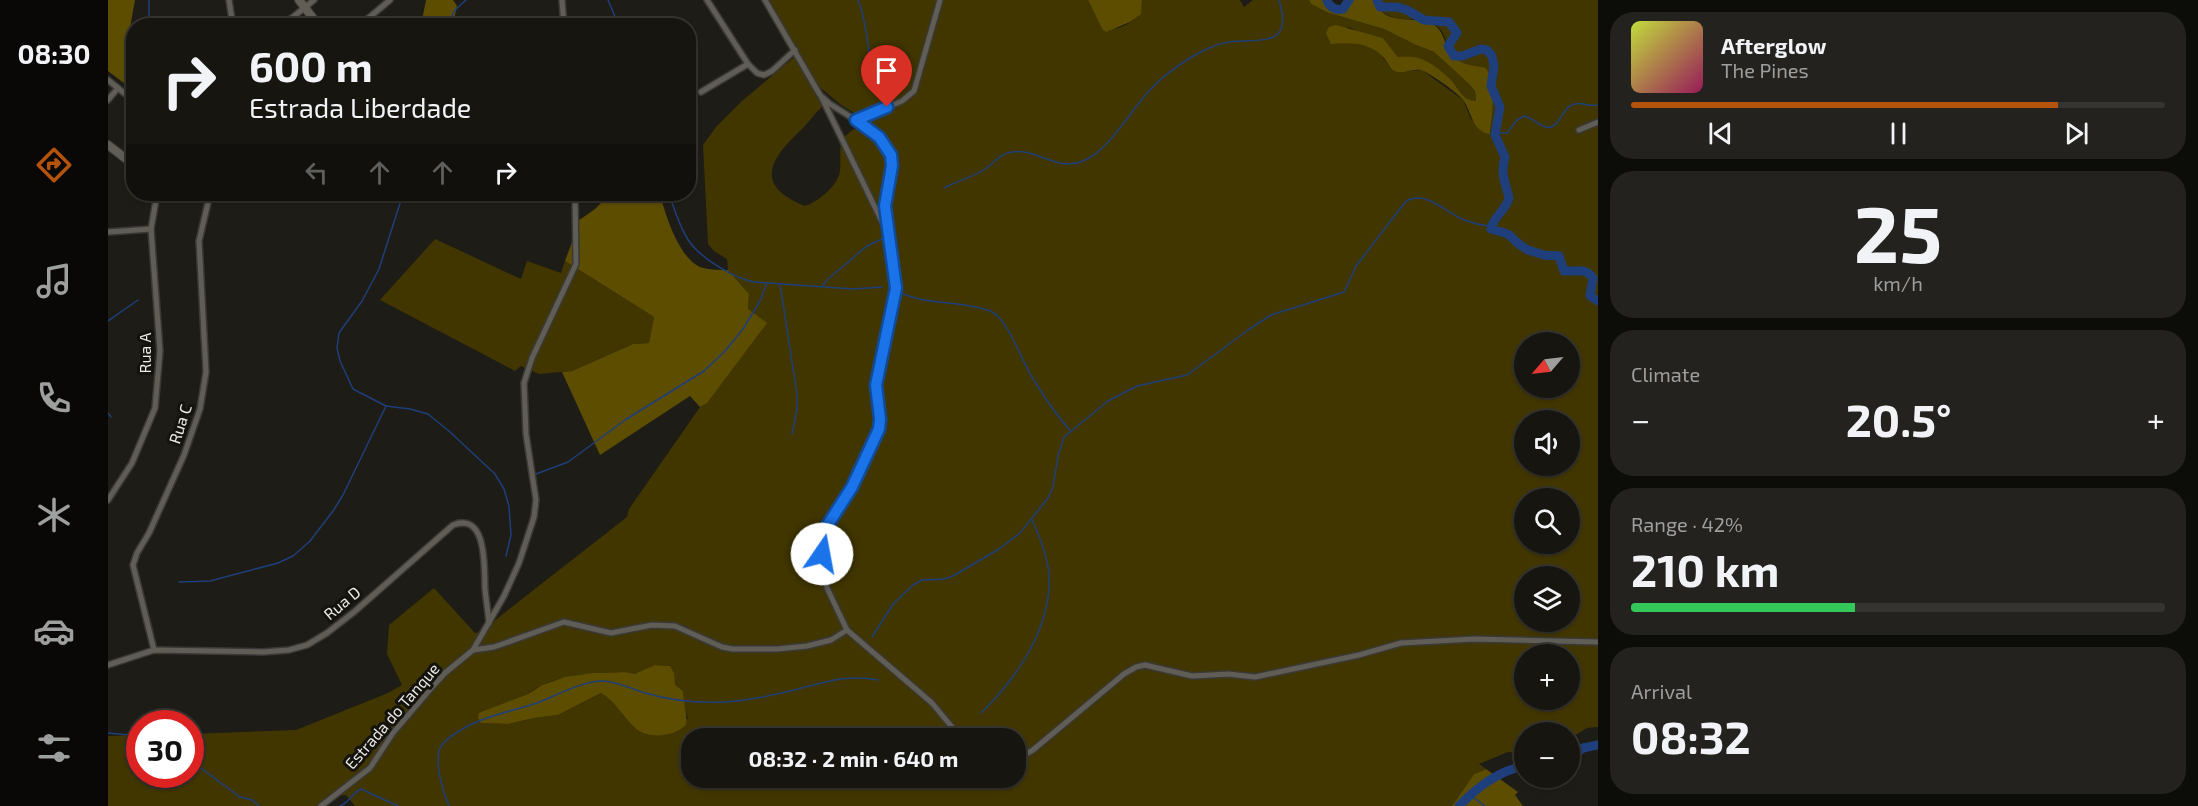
<!DOCTYPE html>
<meta charset="utf-8">
<style>
:root{--surface:#161510;--page:#23221e;--text:#f1f3f6;--muted:#9e9f9f;--line:#353430;--accent:#b45309}
body{margin:0;font-family:"Exo 2",sans-serif;background:var(--page);color:var(--text);height:100vh;display:flex;flex-direction:column;font-size:22px;white-space:nowrap}
*{box-sizing:border-box;margin:0}
p{font-size:20px;color:var(--muted)}
.icon{flex:none;width:33px;height:33px;fill:none;stroke:currentColor;stroke-width:2;stroke-linecap:round;stroke-linejoin:round}
.map{position:relative;flex:1;overflow:hidden}
.drawer{display:flex;flex-direction:column;gap:12px;padding:12px;background:#0c0c09;width:600px}
.drawer>*{flex:none}
.hud{position:absolute;left:18px;top:18px;width:570px;height:183px;border-radius:24px;box-shadow:0 2px 4px #0004,0 0 0 2px var(--line);background:#161510;color:var(--text);overflow:hidden}
.needle{width:39px;rotate:242deg}
.controls{position:absolute;left:1406px;top:332px;display:grid;gap:12px}
.controls a{display:grid;place-items:center;width:66px;height:66px;border-radius:50%;background:var(--surface);box-shadow:0 2px 4px #0004,0 0 0 2px var(--line);font-size:30px}
.speed{position:absolute;left:18px;top:710px;display:flex;gap:12px;font-size:30px;font-weight:700;text-align:center}
.speed>*{display:grid;place-content:center;width:78px;height:78px;border-radius:50%;background:var(--surface);box-shadow:0 2px 4px #0004,0 0 0 2px var(--line);line-height:1}
.speed .limit{border:9px solid #d22;background:#fff;color:#111}
.pin{position:absolute;display:grid;place-items:center;width:51px;height:51px;color:#fff;margin:-62px -26px;border-radius:50% 50% 50% 0;rotate:-45deg;box-shadow:0 0 6px #0007}
.pin .icon{rotate:45deg}
.me{position:absolute;width:66px;margin:-33px;rotate:12deg;stroke-linejoin:round;filter:drop-shadow(0 0 4px #0008)}
.turn{display:flex;align-items:center;gap:21px;height:126px;padding:0 24px;font-size:27px}
.turn .icon{width:78px;height:78px;stroke-width:2.5}
.turn b{display:block;font-size:42px;line-height:51px}
.lanes{display:flex;align-items:center;height:57px;padding:0 24px;background:#0003;justify-content:center;gap:30px;direction:ltr}
.lanes .off{opacity:.35}
.big{font-size:45px;font-weight:700;line-height:1.1}
.drawer .tile{flex:1;display:flex;flex-direction:column;justify-content:center;gap:9px;min-width:0;padding:0 21px;border-radius:24px;background:var(--page)}
.drawer .dial{align-items:center;gap:0}
.dial b{font-size:78px;line-height:1}
.song{display:flex;align-items:center;gap:18px}
.cover{width:72px;height:72px;border-radius:9px;background:linear-gradient(135deg,hsl(70 70% 55%),hsl(330 70% 35%))}
.played{height:6px;border-radius:3px;background:linear-gradient(90deg,var(--accent) 80%,var(--line) 80%)}
.keys{display:flex;justify-content:space-around;direction:ltr}
.heat{display:flex;justify-content:space-between;align-items:center;font-size:33px;direction:ltr}
.charge{height:9px;border-radius:4px;background:linear-gradient(90deg,#34c759 42%,var(--line) 0)}
.trip{position:absolute;left:573px;top:728px;width:345px;height:60px;border-radius:24px;background:var(--surface);box-shadow:0 2px 4px #0004,0 0 0 2px var(--line);font-weight:700;line-height:60px;text-align:center}
main{display:flex;flex:1;min-height:0}
.dock{display:flex;flex-direction:column;width:108px;justify-content:space-around;align-items:center;background:#090806;color:var(--muted)}
.dock .icon{width:42px;height:42px}
.dock .current{color:var(--accent)}
.dock b{font-size:27px;color:var(--text)}
.map>svg:first-child{display:block}
</style>
<main>
<nav class="dock">
<b>08:30</b>
<svg class="icon current" aria-label="directions" viewBox="0 0 24 24"><path d="M12 3l9 9-9 9-9-9zM9 14v-3h6M13 9l2 2-2 2"/></svg>
<svg class="icon" aria-label="music" viewBox="0 0 24 24"><path d="M9 18V5l10-2v13"/><circle cx="6" cy="18" r="3"/><circle cx="16" cy="16" r="3"/></svg>
<svg class="icon" aria-label="phone" viewBox="0 0 24 24"><path d="M5 4h4l2 5-3 2q2 4 5 5l2-3 5 2v4C11 20 4 13 5 4z"/></svg>
<svg class="icon" aria-label="climate" viewBox="0 0 24 24"><path d="M12 3v18M4 7l16 10M4 17L20 7"/></svg>
<svg class="icon" aria-label="car" viewBox="0 0 24 24"><path d="M5 17H2v-5l4-1 3-4h7l3 4 3 1v5h-3M9 17h6M6 11h13"/><circle cx="7" cy="17" r="2"/><circle cx="17" cy="17" r="2"/></svg>
<svg class="icon" aria-label="filters" viewBox="0 0 24 24"><path d="M4 7h16M4 17h16"/><circle cx="9" cy="7" r="2"/><circle cx="15" cy="17" r="2"/></svg>
</nav>
<div class="map">
<svg width="1490" height="806" viewBox="0 0 1490 806">
<rect width="100%" height="100%" fill="#1e1c16"/>
<!-- green -->
<g fill="#413600" fill-rule="evenodd">
<path d="M659 0H980L994 29C1013 31 1034 21 1034 0H1132L1136 7 1145 0H1201L1203 4 1221 13 1276 29 1308 45 1326 52 1360 83 1367 91 1368 101H1363L1355 96 1345 82 1331 70 1290 57 1275 38 1256 34 1240 27 1223 44 1243 43 1262 47 1273 55 1284 70 1289 72 1314 70 1355 100 1363 119 1382 134 1383 124 1374 67C1329 63 1347 34 1324 23 1306 15 1289 26 1270 8L1269 0H1490V727L1479 728 1461 739V732H1416V753L1400 752 1371 764 1378 769 1366 774 1344 806H247L238 795 224 796 210 806H0V736L31 735 32 774H82L83 734 188 730 280 693 294 685 279 654 281 625 326 588 367 633 372 632 519 517 521 509 592 407 599 402 640 309 641 294 620 270 619 259 606 251 600 244 595 145 608 127 634 101 690 54ZM709 85 732 104 761 123 756 131 746 129C727 141 734 151 732 170 731 185 710 202 697 206 645 185 662 159 694 129 701 122 705 115 713 108L715 102 708 96 704 86ZM1416 342H1461V387H1416ZM1416 420H1461V465H1416ZM1416 498H1461V543H1416ZM1416 576H1461V621H1416ZM1416 654H1461V699H1416ZM547 665 561 666 566 673V686L575 691V703L580 719 527 728 504 700 493 693 450 715 426 718 400 724 373 723 375 711 420 694C443 675 486 672 516 672 519 672 522 674 525 674 532 674 541 668 547 665ZM584 738H908V777H584Z"/>
<path d="M327 239 413 279 419 261 453 273 457 261 546 317 541 343 525 344 464 371 431 374 413 366 407 371 272 300Z"/>
</g>
<!-- forest -->
<g fill="#5c4d00">
<path d="M0 0H27L22 28H26L25 90 0 71Z"/>
<path d="M318 0H345L349 6 345 25H313Z"/>
<path d="M980 0H1034L1033 14 1022 22 998 32 994 29Z"/>
<path d="M1201 0C1206 0 1214 0 1218 0 1228 4 1228 12 1242 5L1243 0H1269C1272 27 1307 15 1324 24 1338 30 1336 50 1347 58 1357 66 1367 65 1378 68 1389 88 1384 112 1382 134 1364 132 1364 112 1355 100 1350 93 1322 73 1313 70 1305 68 1293 75 1286 71 1282 69 1279 61 1275 57 1261 42 1242 43 1223 44L1218 33 1221 27 1228 25 1275 38 1290 57C1297 57 1307 56 1313 59 1324 63 1336 73 1344 81 1351 89 1355 101 1368 101L1367 91 1360 83 1326 52 1308 45 1276 29 1221 13 1203 4Z"/>
<path d="M502 194H552C557 214 571 258 592 267 601 270 611 270 620 270L641 294 640 309 659 323 599 403 592 407 582 396 492 455 454 372 464 371 525 344 541 343 546 317 457 261 467 234V223L487 209Z"/>
<path d="M547 665 562 666 566 673 567 685 575 691C575 703 580 716 578 725 565 737 540 740 526 727 514 715 508 702 493 693L450 715 426 718 400 724 373 723 370 718 371 713 375 711 420 694 434 685 457 677 484 673 517 672 527 674Z"/>
<path d="M1378 769 1410 792 1407 795 1415 806H1344L1366 774Z"/>
</g>
<g fill="none" stroke-linecap="round" stroke-linejoin="round">
<!-- stream -->
<g stroke="#1e3f7b" stroke-width="1.5">
<path d="M500 0 511 26"/>
<path d="M750 0C756 13 762 53 762 68"/>
<path d="M41 26V0"/>
<path d="M338 26 347 10 358 0"/>
<path d="M1387 133H1399L1409 120 1416 116C1425 118 1430 125 1438 127 1449 131 1454 111 1462 106 1471 100 1480 107 1490 105"/>
<path d="M836 188C849 181 865 177 877 169 886 163 893 153 904 152 929 148 949 172 975 161 1000 151 1022 112 1040 92 1053 77 1070 65 1087 55 1098 49 1108 44 1121 42 1152 38 1186 49 1171 0"/>
<path d="M295 194 271 269 254 301 231 333 229 348 232 361 245 389 278 406 302 409 320 414 342 432 387 474 396 489 401 506 403 535 398 556"/>
<path d="M561 194C566 208 571 225 579 238 590 257 625 278 646 282L745 289 774 287"/>
<path d="M672 284 689 394V409L684 434"/>
<path d="M715 285C721 276 729 272 737 265 752 252 754 247 774 239"/>
<path d="M791 292C820 306 853 300 882 311 900 318 913 360 924 377 935 395 947 414 962 430"/>
<path d="M0 321 30 300"/>
<path d="M0 413 3 417"/>
<path d="M428 474 460 462 517 420 596 371 617 351 635 329 652 301 659 283"/>
<path d="M71 582 102 581 170 563 185 556 202 541 225 511 235 495 278 406"/>
<path d="M764 637 785 604 805 585 814 580 836 579 845 576 891 549 912 533 940 498 945 487 950 456 956 437 1000 401 1029 386 1079 375 1140 330 1163 315 1236 292 1248 266 1298 201C1317 191 1333 208 1350 217 1360 222 1371 225 1382 226"/>
<path d="M873 713C909 678 944 627 941 574 939 555 932 537 924 520"/>
<path d="M0 733 32 736"/>
<path d="M82 760 132 797 144 800 151 806"/>
<path d="M1362 795 1377 806"/>
<path d="M232 806C242 802 244 793 253 789L290 806"/>
<path d="M341 806C335 792 326 763 332 748 337 738 354 729 364 724 385 714 408 710 429 703 447 696 475 681 494 681 508 681 524 689 537 693 563 701 592 703 618 702 641 700 667 695 690 689 717 682 741 674 770 680"/>
</g>
<!-- river -->
<g stroke="#1e3f7b" stroke-width="9">
<path d="M1219 0C1221 7 1228 11 1235 9L1241 0"/>
<path d="M1269 0 1272 7H1289L1299 10 1316 20 1341 22 1349 33 1340 46 1346 56H1354L1373 49 1379 50 1384 56 1386 66 1383 86 1392 107 1387 135 1397 157C1392 174 1397 181 1401 198 1398 210 1385 217 1383 229L1400 234 1412 245 1420 250 1436 255 1451 256 1456 271C1467 272 1478 267 1485 278L1482 296 1490 301"/>
<path d="M1461 758 1475 748 1490 745"/>
<path d="M1351 806C1369 787 1390 771 1416 766"/>
</g>
<defs>
<g id="street">
<path d="M121 0 125 26"/>
<path d="M454 0 456 26"/>
<path d="M599 0 640 64 649 73 656 75 664 71 687 50"/>
<path d="M657 0 712 95 722 104 765 131 777 144 783 155 784 166 777 206 788 281 769 385 772 424 744 487 717 534 714 554 719 588 739 630 824 703 853 738"/>
<path d="M174 26 206 0"/>
<path d="M251 26 282 0"/>
<path d="M0 80 26 101"/>
<path d="M593 92 640 64"/>
<path d="M714 98 778 230"/>
<path d="M0 100 10 88"/>
<path d="M748 120 794 101 806 91 832 0"/>
<path d="M1471 130 1490 122"/>
<path d="M0 232 43 229"/>
<path d="M0 500 24 463 47 408 52 351 43 229 49 194"/>
<path d="M46 650 25 565 29 553 41 533 76 455 92 409 98 372 91 241 102 194"/>
<path d="M365 650 396 596 411 563 426 517 428 500 418 434 416 383 424 358 468 264 467 194"/>
<path d="M0 665 46 650 155 652 181 650 199 645 219 633 246 612 345 525C380 511 376 570 377 589 378 600 380 611 381 623"/>
<path d="M908 755 918 754 925 750 1016 674 1028 667 1037 665 1084 676 1120 674 1147 677 1251 655 1293 643 1366 639 1490 642"/>
<path d="M213 806 262 768 285 733 326 685 337 673 365 650 386 647 456 622 503 633 544 625 567 626 614 647 625 649H669L699 646 723 640 739 630"/>
</g>
<g id="secondary">
<path d="M191 0 211 26"/>
<path d="M0 145 26 165"/>
</g>
</defs>
<!-- street casing -->
<use href="#street" stroke="#3a3935" stroke-width="8"/>
<!-- secondary casing -->
<use href="#secondary" stroke="#3a3935" stroke-width="10"/>
<!-- street -->
<use href="#street" stroke="#5f5d56" stroke-width="5"/>
<!-- secondary -->
<use href="#secondary" stroke="#5f5d56" stroke-width="8"/>
</g>
<g fill="none" stroke-linecap="round" stroke-linejoin="round">
<defs>
<path id="route" d="M714 554 719 526 744 487 771 429 772 419 768 385 788 288 777 206 784 166 783 155 771 137 748 120 779 107"/>
</defs>
<!-- route casing -->
<use href="#route" stroke="#114b97" stroke-width="15"/>
<!-- route -->
<use href="#route" stroke="#1a73e8" stroke-width="10"/>
</g>
<g text-anchor="middle" stroke-width="6" stroke-linejoin="round" paint-order="stroke">
<!-- street labels -->
<g font-size="16" fill="#ecebe7" stroke="#14130d">
<text transform="translate(37 353) rotate(-90)" y="6">Rua A</text>
<text transform="translate(72 424) rotate(-72)" y="6">Rua C</text>
<text transform="translate(234 603) rotate(-40)" y="6">Rua D</text>
<text transform="translate(284 716) rotate(-49)" y="6">Estrada do Tanque</text>
</g>
</g>
</svg>
<div class="controls">
<a><svg class="needle" viewBox="-14 -14 28 28"><path d="M0-13l5 13h-10z" fill="#e53935"/><path d="M0 13l5-13h-10z" fill="#9e9f9f"/></svg></a>
<a><svg class="icon" aria-label="sound" viewBox="0 0 24 24"><path d="M4 9h4l5-4v14l-5-4H4zM17 9q2 3 0 6"/></svg></a>
<a><svg class="icon" aria-label="search" viewBox="0 0 24 24"><circle cx="10" cy="10" r="6"/><path d="M15 15l6 6"/></svg></a>
<a><svg class="icon" aria-label="layers" viewBox="0 0 24 24"><path d="M12 4l9 5-9 5-9-5zM3 14l9 5 9-5"/></svg></a>
<a>+</a>
<a>−</a>
</div>
<div class="speed"><div class="limit">30</div></div>
<div class="pin" style="left:779px;top:107px;background:#d93025"><svg class="icon" aria-label="arrive" viewBox="0 0 24 24"><path d="M6 21V4h12l-3 4 3 4H6"/></svg></div>
<svg class="me" style="left:714px;top:554px" viewBox="-20 -20 40 40"><circle r="19" fill="#fff"/><path d="M0-13L10 11 0 6-10 11z" fill="#1a73e8"/></svg>
<div class="trip">08:32 · 2 min · 640 m</div>
<div class="hud">
<div class="turn"><svg class="icon" aria-label="right" viewBox="0 0 24 24"><path d="M7 20v-9h11M14 6l5 5-5 5"/></svg><div><b>600 m</b>Estrada Liberdade</div></div>
<div class="lanes"><svg class="icon off" aria-label="left" viewBox="0 0 24 24"><path d="M17 20v-9H6M10 6l-5 5 5 5"/></svg><svg class="icon off" aria-label="ahead" viewBox="0 0 24 24"><path d="M12 20V5M6 11l6-6 6 6"/></svg><svg class="icon off" aria-label="ahead" viewBox="0 0 24 24"><path d="M12 20V5M6 11l6-6 6 6"/></svg><svg class="icon" aria-label="right" viewBox="0 0 24 24"><path d="M7 20v-9h11M14 6l5 5-5 5"/></svg></div>
</div>
</div>
<section class="drawer">
<div class="tile">
<div class="song"><i class="cover"></i><div><b>Afterglow</b><p>The Pines</p></div></div>
<div class="played"></div>
<div class="keys"><svg class="icon" aria-label="previous" viewBox="0 0 24 24"><path d="M18 5L8 12l10 7zM5 5v14"/></svg><svg class="icon" aria-label="pause" viewBox="0 0 24 24"><path d="M8 5v14M16 5v14"/></svg><svg class="icon" aria-label="next" viewBox="0 0 24 24"><path d="M6 5l10 7-10 7zM19 5v14"/></svg></div>
</div>
<div class="tile dial"><b>25</b><p>km/h</p></div>
<div class="tile"><p>Climate</p>
<div class="heat"><a>−</a><b class="big">20.5°</b><a>+</a></div>
</div>
<div class="tile"><p>Range · 42%</p><b class="big">210 km</b><div class="charge"></div></div>
<div class="tile"><p>Arrival</p><b class="big">08:32</b></div>
</section>
</main>
